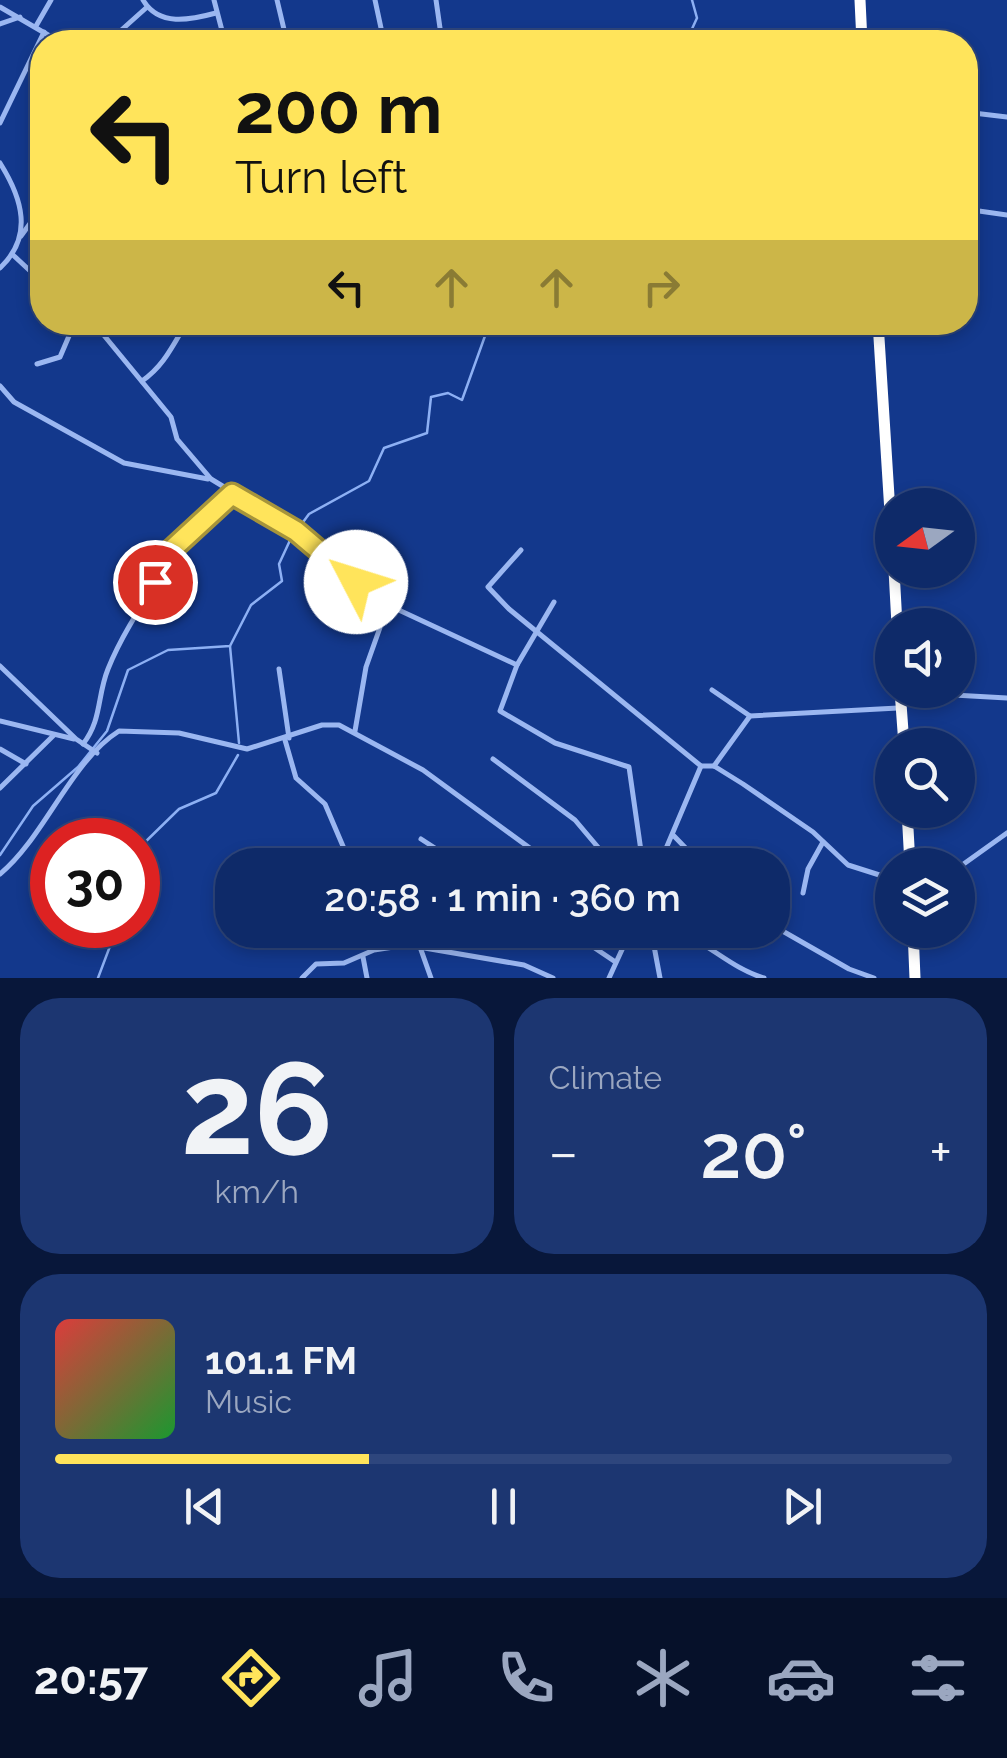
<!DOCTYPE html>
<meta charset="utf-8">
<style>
:root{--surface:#0e2a69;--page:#1c3671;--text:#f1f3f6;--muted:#9ba7c0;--line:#2e467d;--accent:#ffe45b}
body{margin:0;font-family:Raleway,sans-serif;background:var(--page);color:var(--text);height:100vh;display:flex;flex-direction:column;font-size:38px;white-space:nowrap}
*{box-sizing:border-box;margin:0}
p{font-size:32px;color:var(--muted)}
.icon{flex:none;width:55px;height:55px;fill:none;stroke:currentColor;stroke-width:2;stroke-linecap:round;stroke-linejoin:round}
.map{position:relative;height:978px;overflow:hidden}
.drawer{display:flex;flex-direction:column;gap:20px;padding:20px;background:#08173a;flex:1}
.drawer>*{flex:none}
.top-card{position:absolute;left:30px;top:30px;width:948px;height:305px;border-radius:40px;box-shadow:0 5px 15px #0003,0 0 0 2px var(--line);background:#ffe45b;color:#111;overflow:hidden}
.needle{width:65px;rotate:255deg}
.fabs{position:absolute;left:875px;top:488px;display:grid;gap:20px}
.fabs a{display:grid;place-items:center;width:100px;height:100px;border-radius:50%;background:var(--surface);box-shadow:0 5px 15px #0003,0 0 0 2px var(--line);font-size:50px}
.speed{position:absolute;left:30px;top:818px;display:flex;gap:20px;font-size:50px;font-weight:700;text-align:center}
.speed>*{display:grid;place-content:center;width:130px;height:130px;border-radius:50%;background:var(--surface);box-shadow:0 5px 15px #0003,0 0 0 2px var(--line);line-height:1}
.speed .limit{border:15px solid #d22;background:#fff;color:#111}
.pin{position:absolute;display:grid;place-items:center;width:85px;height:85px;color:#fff;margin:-42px;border:5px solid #fff;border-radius:50%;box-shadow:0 2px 10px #0007}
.me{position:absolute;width:110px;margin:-55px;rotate:310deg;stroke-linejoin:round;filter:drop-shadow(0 0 8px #0008)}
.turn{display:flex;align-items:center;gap:35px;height:210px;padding:0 40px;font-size:45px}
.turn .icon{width:130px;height:130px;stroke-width:2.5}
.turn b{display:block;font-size:70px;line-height:85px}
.lanes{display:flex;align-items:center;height:95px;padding:0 40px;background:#0003;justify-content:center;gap:50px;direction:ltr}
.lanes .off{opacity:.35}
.big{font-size:75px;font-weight:600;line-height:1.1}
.drawer .tile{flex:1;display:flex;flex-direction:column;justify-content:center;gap:15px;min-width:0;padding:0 35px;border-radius:40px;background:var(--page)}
.drawer .dial{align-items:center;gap:0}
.dial b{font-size:130px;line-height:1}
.song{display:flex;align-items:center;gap:30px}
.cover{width:120px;height:120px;border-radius:15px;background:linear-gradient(135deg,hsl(0 70% 55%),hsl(130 70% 35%))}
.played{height:10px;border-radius:5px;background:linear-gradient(90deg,var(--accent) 35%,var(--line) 35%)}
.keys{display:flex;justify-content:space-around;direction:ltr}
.heat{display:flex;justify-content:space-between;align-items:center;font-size:55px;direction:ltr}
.drawer .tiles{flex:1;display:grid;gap:20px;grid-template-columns:1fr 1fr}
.tile:last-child{grid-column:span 2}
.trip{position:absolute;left:215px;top:848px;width:575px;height:100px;border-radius:40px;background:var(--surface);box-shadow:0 5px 15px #0003,0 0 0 2px var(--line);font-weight:600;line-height:100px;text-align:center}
.tabs{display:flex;height:160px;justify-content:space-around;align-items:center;background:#06112a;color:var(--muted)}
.tabs .icon{width:70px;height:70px}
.tabs .active{color:var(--accent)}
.tabs b{font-size:45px;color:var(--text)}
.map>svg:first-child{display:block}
</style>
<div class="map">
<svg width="1007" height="978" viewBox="0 0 1007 978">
<rect width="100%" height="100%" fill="#13388c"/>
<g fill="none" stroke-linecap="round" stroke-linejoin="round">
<!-- stream -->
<g stroke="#8db0f4" stroke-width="2.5">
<path d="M686 42 697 18 692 0"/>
<path d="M298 529 309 514 369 481 384 448 427 433 431 397 448 393 462 400 490 322"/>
<path d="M230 646 239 743"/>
<path d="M138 849 179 809 216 793 238 755"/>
<path d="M0 855 33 806 78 767 107 731 128 670 168 650 230 646 251 605 282 581 279 564 292 536"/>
<path d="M98 978 118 925"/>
</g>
<!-- street -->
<g stroke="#9bb7f1" stroke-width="5">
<path d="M143 0C159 27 190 20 216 13"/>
<path d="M214 0 225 42"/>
<path d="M277 0 287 42"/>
<path d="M375 0 384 42"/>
<path d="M436 0 442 42"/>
<path d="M0 7 55 39 75 42"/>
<path d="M0 24 20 17"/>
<path d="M36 26 51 0"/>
<path d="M108 42 146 8"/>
<path d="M965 112 1007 117"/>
<path d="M0 123 44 32"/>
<path d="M0 163C22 198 34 236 0 268"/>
<path d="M965 209 1007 215"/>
<path d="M21 236 42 207"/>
<path d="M13 255 42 282"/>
<path d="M93 322 171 417 177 439 211 479 296 531 388 605 517 665"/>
<path d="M37 364 60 357 75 322"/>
<path d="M142 381C164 366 173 345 187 322"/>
<path d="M0 386 14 402 124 463 208 479"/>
<path d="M521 550 488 587 509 609 701 766H714L743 784 813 832 848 865 892 879"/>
<path d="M554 602 517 665 500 711 555 743 629 767 643 865"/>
<path d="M0 666 76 739 97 753"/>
<path d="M279 669 289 738"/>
<path d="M712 690 750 716"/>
<path d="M900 692 1007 698"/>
<path d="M0 721 74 739"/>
<path d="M355 731 366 667 388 605"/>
<path d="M285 740 296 778 325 804 351 865"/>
<path d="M83 744C102 720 97 696 108 669 120 639 138 611 155 585L154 568 232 494"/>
<path d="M0 749 26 764"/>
<path d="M493 759 575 820 613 865"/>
<path d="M714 766 750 716 898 708"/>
<path d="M0 788 54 735"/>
<path d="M674 836 702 865"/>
<path d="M421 839 461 865"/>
<path d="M659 865 701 766"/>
<path d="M958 868 1007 833"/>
<path d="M0 874C44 838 71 761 119 731L179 733 247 749 322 725H339L423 770 553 865"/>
<path d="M803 893 808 869 823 842"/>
<path d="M772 925 849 969 874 978"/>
<path d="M392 930 397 945"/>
<path d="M568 930 614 961"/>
<path d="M651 930 660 978"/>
<path d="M674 930C708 942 730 968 764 978"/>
<path d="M420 947 431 978"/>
<path d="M363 957 367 978"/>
<path d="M302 978 316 964 344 963 374 950 407 945 524 965 553 978"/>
<path d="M609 978 631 930"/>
</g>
<!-- highway -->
<g stroke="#fff" stroke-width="11">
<path d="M860 0 862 42"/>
<path d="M878 322 892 544"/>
<path d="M894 570 897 625"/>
<path d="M900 690 904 745"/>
<path d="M907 810 910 865"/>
<path d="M913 930 915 978"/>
</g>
</g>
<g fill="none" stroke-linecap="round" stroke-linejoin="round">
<defs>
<path id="route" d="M155 582V565L232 494 296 531 356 582"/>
</defs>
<!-- route casing -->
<use href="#route" stroke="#a6943b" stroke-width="25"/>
<!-- route -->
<use href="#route" stroke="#ffe45b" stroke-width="18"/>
</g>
</svg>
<div class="fabs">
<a><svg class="needle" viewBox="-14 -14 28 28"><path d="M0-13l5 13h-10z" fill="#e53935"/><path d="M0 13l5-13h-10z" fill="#9ba7c0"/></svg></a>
<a><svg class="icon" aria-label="sound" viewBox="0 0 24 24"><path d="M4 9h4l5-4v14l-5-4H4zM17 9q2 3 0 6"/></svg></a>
<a><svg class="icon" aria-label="search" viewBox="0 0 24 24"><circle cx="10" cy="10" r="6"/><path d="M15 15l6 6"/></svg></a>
<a><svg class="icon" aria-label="layers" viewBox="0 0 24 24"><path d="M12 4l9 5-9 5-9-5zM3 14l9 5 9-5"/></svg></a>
</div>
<div class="speed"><div class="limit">30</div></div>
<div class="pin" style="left:155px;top:582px;background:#d93025"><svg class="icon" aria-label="arrive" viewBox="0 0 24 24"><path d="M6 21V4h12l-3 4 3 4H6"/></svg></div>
<svg class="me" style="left:356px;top:582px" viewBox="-20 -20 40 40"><circle r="19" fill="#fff"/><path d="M0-13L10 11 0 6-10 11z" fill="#ffe45b"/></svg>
<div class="trip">20:58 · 1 min · 360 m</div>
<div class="top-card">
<div class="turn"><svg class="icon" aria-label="left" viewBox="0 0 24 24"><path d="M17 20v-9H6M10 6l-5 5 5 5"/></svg><div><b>200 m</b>Turn left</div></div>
<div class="lanes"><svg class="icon" aria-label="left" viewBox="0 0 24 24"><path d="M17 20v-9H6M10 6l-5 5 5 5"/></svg><svg class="icon off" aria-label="ahead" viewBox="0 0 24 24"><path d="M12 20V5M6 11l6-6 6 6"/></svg><svg class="icon off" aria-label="ahead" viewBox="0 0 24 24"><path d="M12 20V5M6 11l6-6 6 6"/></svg><svg class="icon off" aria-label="right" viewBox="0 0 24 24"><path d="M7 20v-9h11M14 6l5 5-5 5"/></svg></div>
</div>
</div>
<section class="drawer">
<div class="tiles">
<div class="tile dial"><b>26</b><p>km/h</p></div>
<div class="tile"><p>Climate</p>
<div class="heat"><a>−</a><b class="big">20°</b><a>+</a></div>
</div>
<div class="tile">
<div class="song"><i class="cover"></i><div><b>101.1 FM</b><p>Music</p></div></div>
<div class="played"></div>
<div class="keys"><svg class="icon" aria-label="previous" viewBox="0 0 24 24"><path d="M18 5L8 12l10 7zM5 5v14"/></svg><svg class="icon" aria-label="pause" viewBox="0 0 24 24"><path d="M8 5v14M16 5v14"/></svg><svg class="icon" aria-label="next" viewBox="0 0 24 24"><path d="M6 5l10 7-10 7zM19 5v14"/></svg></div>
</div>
</div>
</section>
<nav class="tabs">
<b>20:57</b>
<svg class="icon active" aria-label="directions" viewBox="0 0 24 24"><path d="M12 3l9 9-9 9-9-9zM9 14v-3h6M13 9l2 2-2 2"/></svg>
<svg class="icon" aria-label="music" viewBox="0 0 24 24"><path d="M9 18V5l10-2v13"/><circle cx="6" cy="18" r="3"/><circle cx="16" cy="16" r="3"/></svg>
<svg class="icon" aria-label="phone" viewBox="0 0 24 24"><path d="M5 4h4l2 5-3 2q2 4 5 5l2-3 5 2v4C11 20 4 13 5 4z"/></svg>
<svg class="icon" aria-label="climate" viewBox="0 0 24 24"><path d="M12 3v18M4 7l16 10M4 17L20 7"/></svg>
<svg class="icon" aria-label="car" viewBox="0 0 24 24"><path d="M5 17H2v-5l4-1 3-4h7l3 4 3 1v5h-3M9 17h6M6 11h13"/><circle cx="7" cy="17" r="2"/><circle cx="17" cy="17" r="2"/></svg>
<svg class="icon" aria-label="filters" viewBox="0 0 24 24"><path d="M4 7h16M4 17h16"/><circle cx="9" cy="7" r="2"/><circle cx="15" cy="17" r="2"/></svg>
</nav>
